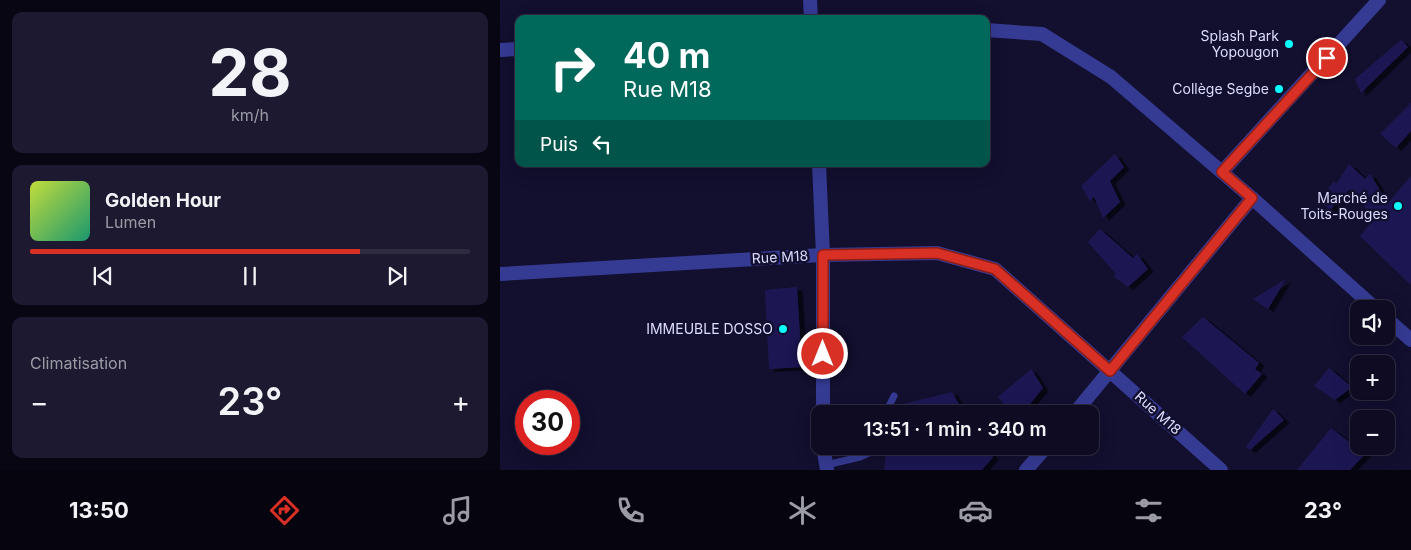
<!DOCTYPE html>
<html lang="fr">
<meta charset="utf-8">
<style>
:root{--surface:#0e0b23;--page:#1c1930;--text:#f1f3f6;--muted:#9b9ba6;--line:#2e2b41;--accent:#d93025}
body{margin:0;font-family:Inter,sans-serif;background:var(--page);color:var(--text);height:100vh;display:flex;flex-direction:column;font-size:19px;white-space:nowrap}
*{box-sizing:border-box;margin:0}
p{font-size:16px;color:var(--muted)}
.icon{flex:none;width:28px;height:28px;fill:none;stroke:currentColor;stroke-width:2;stroke-linecap:round;stroke-linejoin:round}
.map{position:relative;flex:1;overflow:hidden}
.side{display:flex;flex-direction:column;gap:12px;padding:12px;background:#080613;width:500px}
.side>*{flex:none}
.top-card{position:absolute;left:15px;top:15px;width:475px;height:152px;border-radius:10px;box-shadow:0 5px 20px #0002,0 0 0 1px var(--line);background:#00695c;color:#fff;overflow:hidden}
.buttons{position:absolute;left:850px;top:300px;display:grid;gap:10px}
.buttons a{display:grid;place-items:center;width:45px;height:45px;border-radius:10px;background:var(--surface);box-shadow:0 5px 20px #0002,0 0 0 1px var(--line);font-size:25px}
.speed{position:absolute;left:15px;top:390px;display:flex;gap:10px;font-size:25px;font-weight:700;text-align:center}
.speed>*{display:grid;place-content:center;width:65px;height:65px;border-radius:50%;background:var(--surface);box-shadow:0 5px 20px #0002,0 0 0 1px var(--line);line-height:1}
.speed .limit{border:8px solid #d22;background:#fff;color:#111}
.pin{position:absolute;display:grid;place-items:center;width:42px;height:42px;color:#fff;margin:-21px;border:2px solid #fff;border-radius:50%;box-shadow:0 1px 5px #0007}
.me{position:absolute;width:55px;margin:-28px;rotate:0deg;stroke-linejoin:round;filter:drop-shadow(0 0 4px #0008)}
.turn{display:flex;align-items:center;gap:18px;height:105px;padding:0 25px;font-size:22px}
.turn .icon{width:65px;height:65px;stroke-width:2.5}
.turn b{display:block;font-size:35px;line-height:42px}
.then{display:flex;align-items:center;height:48px;padding:0 25px;background:#0003;gap:10px;font-size:19px}
.big{font-size:38px;font-weight:600;line-height:1.1}
.side .tile{flex:1;display:flex;flex-direction:column;justify-content:center;gap:8px;min-width:0;padding:0 18px;border-radius:10px;background:var(--page)}
.side .dial{align-items:center;gap:0}
.dial b{font-size:65px;line-height:1}
.song{display:flex;align-items:center;gap:15px}
.cover{width:60px;height:60px;border-radius:8px;background:linear-gradient(135deg,hsl(70 70% 55%),hsl(160 70% 35%))}
.played{height:5px;border-radius:2px;background:linear-gradient(90deg,var(--accent) 75%,var(--line) 75%)}
.keys{display:flex;justify-content:space-around;direction:ltr}
.heat{display:flex;justify-content:space-between;align-items:center;font-size:28px;direction:ltr}
.trip{position:absolute;left:311px;top:405px;width:288px;height:50px;border-radius:10px;background:var(--surface);box-shadow:0 5px 20px #0002,0 0 0 1px var(--line);font-weight:600;line-height:50px;text-align:center}
.tabs{display:flex;height:80px;justify-content:space-around;align-items:center;background:#06040e;color:var(--muted)}
.tabs .icon{width:35px;height:35px}
.tabs .selected{color:var(--accent)}
.tabs b{font-size:22px;color:var(--text)}
main{display:flex;flex:1;min-height:0}
.map>svg:first-child{display:block}
</style>
<main>
<section class="side">
<div class="tile dial"><b>28</b><p>km/h</p></div>
<div class="tile">
<div class="song"><i class="cover"></i><div><b>Golden Hour</b><p>Lumen</p></div></div>
<div class="played"></div>
<div class="keys"><svg class="icon" aria-label="previous" viewBox="0 0 24 24"><path d="M18 5L8 12l10 7zM5 5v14"/></svg><svg class="icon" aria-label="pause" viewBox="0 0 24 24"><path d="M8 5v14M16 5v14"/></svg><svg class="icon" aria-label="next" viewBox="0 0 24 24"><path d="M6 5l10 7-10 7zM19 5v14"/></svg></div>
</div>
<div class="tile"><p>Climatisation</p>
<div class="heat"><a>−</a><b class="big">23°</b><a>+</a></div>
</div>
</section>
<div class="map">
<svg width="911" height="470" viewBox="0 0 911 470">
<defs>
<filter id="shadow"><feDropShadow dx="5.5" dy="3" stdDeviation="0" flood-color="#0009"/></filter>
</defs>
<rect width="100%" height="100%" fill="#120f2f"/>
<!-- building -->
<g fill="#1f1952" filter="url(#shadow)">
<path d="M901 40 908 47 861 93 855 79Z"/>
<path d="M911 103V131L896 148 880 134Z"/>
<path d="M615 154 624 167 610 181 620 202 603 218 594 197 590 201 581 186Z"/>
<path d="M849 164 865 179 870 174 888 203 911 176V285L860 236 875 218 849 190 830 210 820 200 834 181 836 184Z"/>
<path d="M600 229 633 258 637 254 648 269 628 287 613 276 616 274 588 242Z"/>
<path d="M786 279 768 309 753 299Z"/>
<path d="M297 287 302 367 269 369 265 290Z"/>
<path d="M703 317 759 363 755 369 762 374 745 394 682 337Z"/>
<path d="M829 368 852 387 835 400 814 386Z"/>
<path d="M531 369 543 388 522 414H513L498 397Z"/>
<path d="M452 392 465 414H391L395 406Z"/>
<path d="M773 409 784 420 750 450 746 447Z"/>
<path d="M831 428 865 454 850 470H797Z"/>
<path d="M387 446H486L493 457 482 470H384Z"/>
</g>
<g fill="none" stroke-linecap="round" stroke-linejoin="round">
<!-- service -->
<g stroke="#353a93" stroke-width="7">
<path d="M385 414 394 396"/>
<path d="M326 465 360 457 375 450 376 446"/>
</g>
<!-- minor -->
<g stroke="#353a93" stroke-width="14">
<path d="M310 0 311 19"/>
<path d="M486 30 542 34 611 77 752 198 876 309"/>
<path d="M0 50 19 49"/>
<path d="M319 164 323 255V414"/>
<path d="M722 172 879 0"/>
<path d="M0 274 323 255 437 253 495 269 721 470"/>
<path d="M886 318 911 340"/>
<path d="M574 414 752 198"/>
<path d="M323 446 327 470"/>
<path d="M526 470 547 446"/>
</g>
</g>
<g fill="none" stroke-linecap="round" stroke-linejoin="round">
<defs>
<path id="route" d="M323 354V255L437 253 495 269 610 371 752 198 722 172 827 58"/>
</defs>
<!-- route casing -->
<use href="#route" stroke="#8d1f18" stroke-width="12"/>
<!-- route -->
<use href="#route" stroke="#d93025" stroke-width="9"/>
</g>
<!-- markers -->
<g fill="#09fcff" stroke="#120f2f" stroke-width="2">
<circle cx="789" cy="44" r="5"/>
<circle cx="779" cy="89" r="5"/>
<circle cx="898" cy="206" r="5"/>
<circle cx="283" cy="329" r="5"/>
</g>
<g text-anchor="middle" stroke-width="5" stroke-linejoin="round" paint-order="stroke">
<!-- poi labels -->
<g font-size="14" fill="#ddf" stroke="#120f2f" text-anchor="end">
<text x="779" y="41">Splash Park<tspan x="779" dy="16">Yopougon</tspan></text>
<text x="769" y="94">Collège Segbe</text>
<text x="888" y="203">Marché de<tspan x="888" dy="16">Toits-Rouges</tspan></text>
<text x="273" y="334">IMMEUBLE DOSSO</text>
</g>
<!-- street labels -->
<g font-size="14" fill="#ddf" stroke="#120f2f">
<text transform="translate(280 257) rotate(-3)" y="5">Rue M18</text>
<text transform="translate(658 413) rotate(42)" y="5">Rue M18</text>
</g>
</g>
</svg>
<div class="buttons">
<a><svg class="icon" aria-label="sound" viewBox="0 0 24 24"><path d="M4 9h4l5-4v14l-5-4H4zM17 9q2 3 0 6"/></svg></a>
<a>+</a>
<a>−</a>
</div>
<div class="speed"><div class="limit">30</div></div>
<div class="pin" style="left:827px;top:58px;background:#d93025"><svg class="icon" aria-label="arrive" viewBox="0 0 24 24"><path d="M6 21V4h12l-3 4 3 4H6"/></svg></div>
<svg class="me" style="left:323px;top:354px" viewBox="-20 -20 40 40"><circle r="17" fill="#d93025" stroke="#fff" stroke-width="3"/><path d="M0-11L8 9 0 5-8 9z" fill="#fff"/></svg>
<div class="trip">13:51 · 1 min · 340 m</div>
<div class="top-card">
<div class="turn"><svg class="icon" aria-label="right" viewBox="0 0 24 24"><path d="M7 20v-9h11M14 6l5 5-5 5"/></svg><div><b>40 m</b>Rue M18</div></div>
<div class="then">Puis<svg class="icon" aria-label="left" viewBox="0 0 24 24"><path d="M17 20v-9H6M10 6l-5 5 5 5"/></svg></div>
</div>
</div>
</main>
<nav class="tabs">
<b>13:50</b>
<svg class="icon selected" aria-label="directions" viewBox="0 0 24 24"><path d="M12 3l9 9-9 9-9-9zM9 14v-3h6M13 9l2 2-2 2"/></svg>
<svg class="icon" aria-label="music" viewBox="0 0 24 24"><path d="M9 18V5l10-2v13"/><circle cx="6" cy="18" r="3"/><circle cx="16" cy="16" r="3"/></svg>
<svg class="icon" aria-label="phone" viewBox="0 0 24 24"><path d="M5 4h4l2 5-3 2q2 4 5 5l2-3 5 2v4C11 20 4 13 5 4z"/></svg>
<svg class="icon" aria-label="climate" viewBox="0 0 24 24"><path d="M12 3v18M4 7l16 10M4 17L20 7"/></svg>
<svg class="icon" aria-label="car" viewBox="0 0 24 24"><path d="M5 17H2v-5l4-1 3-4h7l3 4 3 1v5h-3M9 17h6M6 11h13"/><circle cx="7" cy="17" r="2"/><circle cx="17" cy="17" r="2"/></svg>
<svg class="icon" aria-label="filters" viewBox="0 0 24 24"><path d="M4 7h16M4 17h16"/><circle cx="9" cy="7" r="2"/><circle cx="15" cy="17" r="2"/></svg>
<b>23°</b>
</nav>
